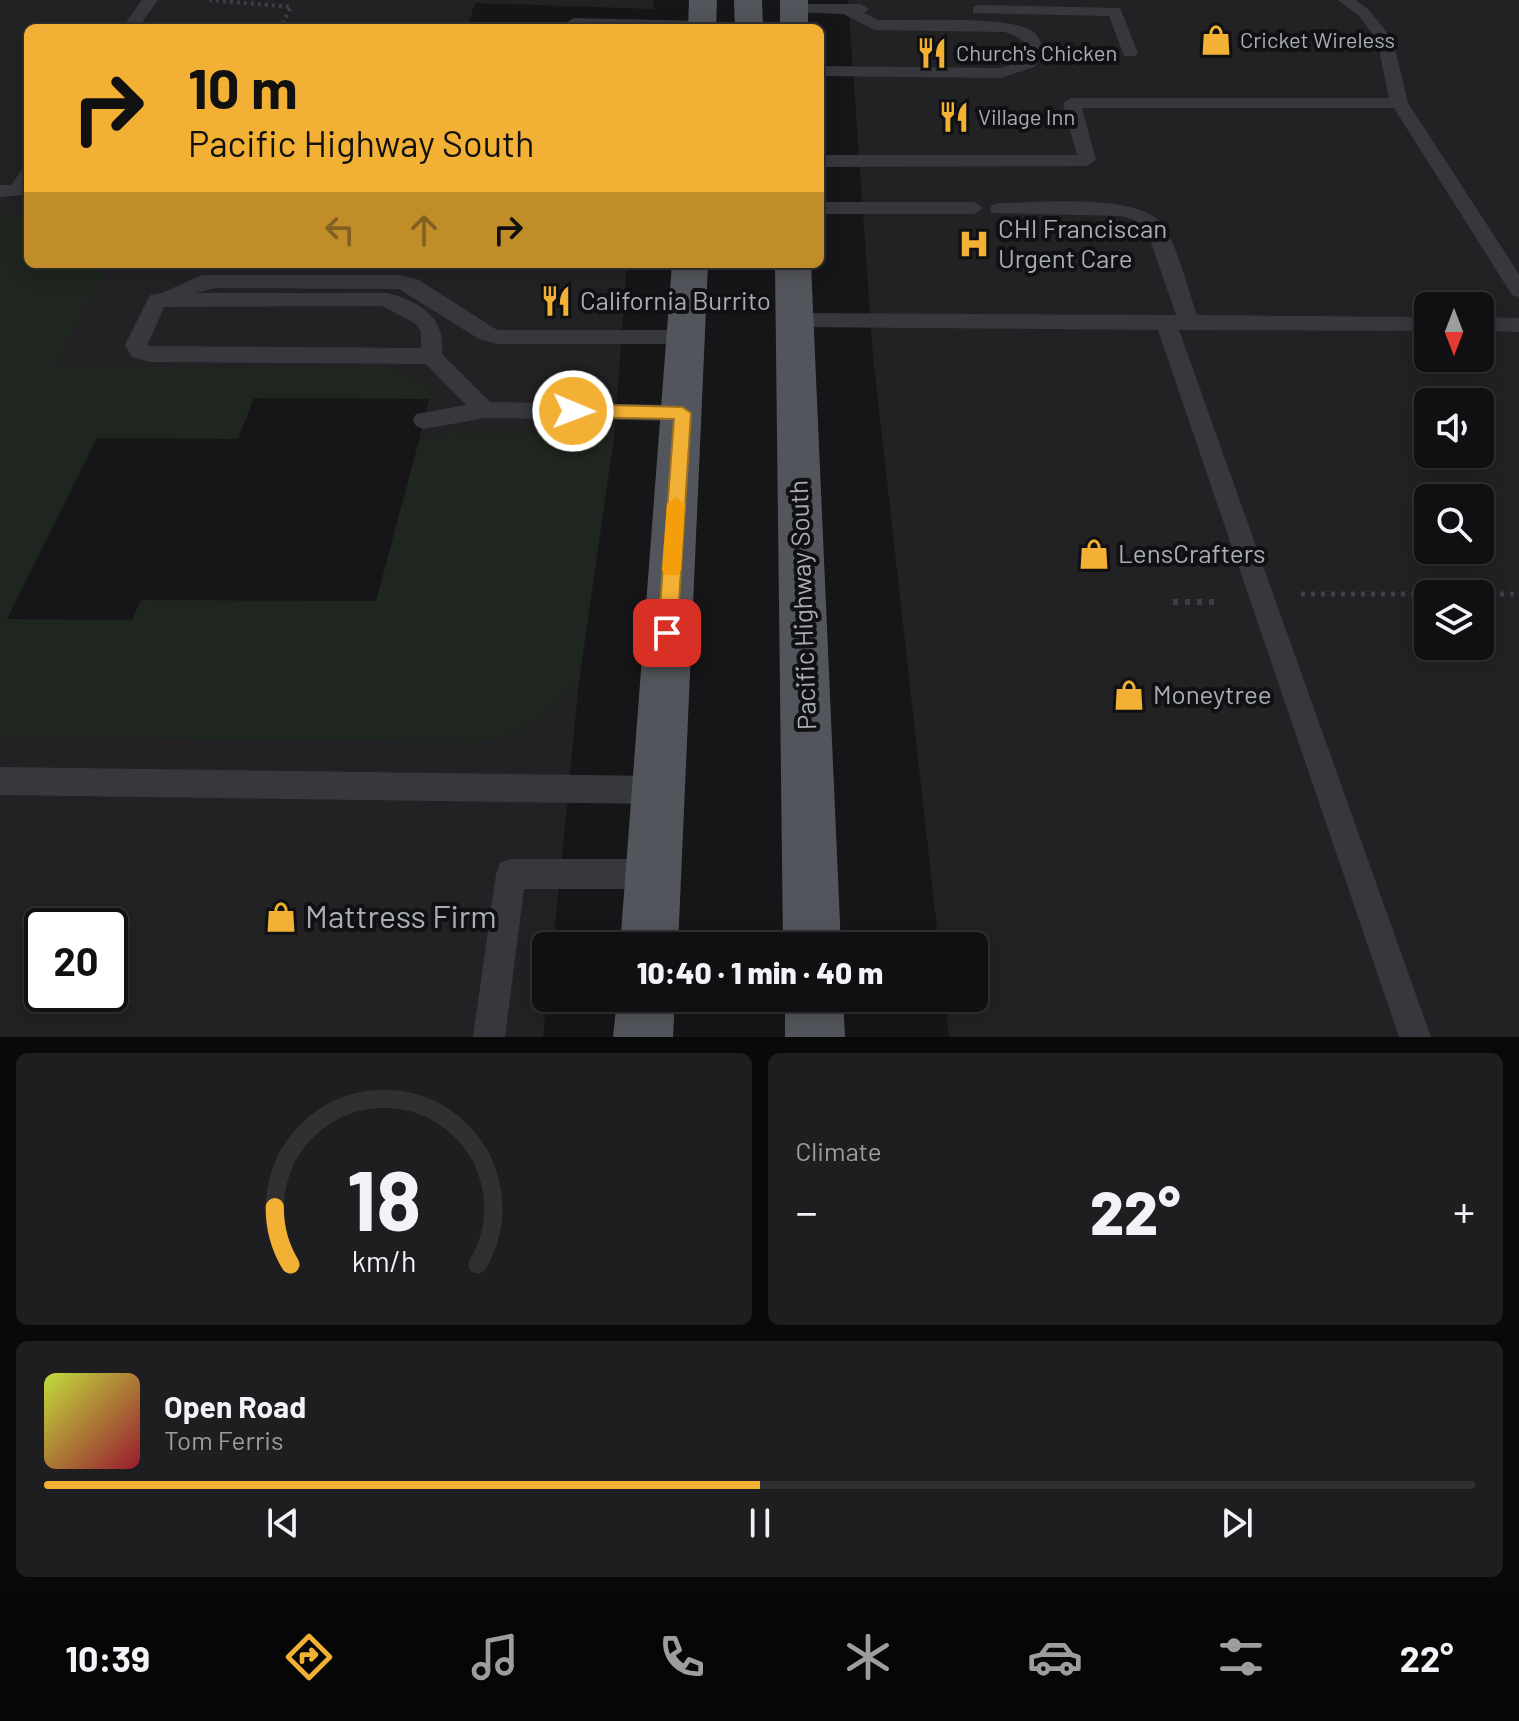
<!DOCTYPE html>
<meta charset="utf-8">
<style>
:root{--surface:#101012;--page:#1e1e20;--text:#f1f3f6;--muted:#9c9d9f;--line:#303032;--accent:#f2b134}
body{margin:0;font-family:Barlow,sans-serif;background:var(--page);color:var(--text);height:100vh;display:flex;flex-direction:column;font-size:30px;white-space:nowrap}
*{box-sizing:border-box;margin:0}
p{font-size:26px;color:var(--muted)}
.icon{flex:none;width:44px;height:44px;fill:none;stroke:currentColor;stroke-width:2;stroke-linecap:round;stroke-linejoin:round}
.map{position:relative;height:1037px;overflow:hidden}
.side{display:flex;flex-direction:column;gap:16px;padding:16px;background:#09090a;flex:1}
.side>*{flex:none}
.banner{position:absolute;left:24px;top:24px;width:800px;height:244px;border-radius:12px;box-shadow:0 4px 20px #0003,0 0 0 2px var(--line);background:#f2b134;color:#111;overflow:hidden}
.needle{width:52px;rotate:180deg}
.tools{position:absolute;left:1414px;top:292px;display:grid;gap:16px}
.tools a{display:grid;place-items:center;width:80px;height:80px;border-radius:12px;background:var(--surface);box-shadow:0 4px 20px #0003,0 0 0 2px var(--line);font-size:40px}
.speed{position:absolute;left:24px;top:908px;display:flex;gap:16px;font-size:40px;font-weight:700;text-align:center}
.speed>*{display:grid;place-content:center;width:104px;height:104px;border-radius:50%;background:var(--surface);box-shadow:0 4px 20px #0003,0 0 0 2px var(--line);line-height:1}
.speed .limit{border:4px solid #111;border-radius:12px;background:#fff;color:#111}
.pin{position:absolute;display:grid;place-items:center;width:68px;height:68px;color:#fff;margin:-34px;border-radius:16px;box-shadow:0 4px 12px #0006}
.me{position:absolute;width:88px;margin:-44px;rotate:91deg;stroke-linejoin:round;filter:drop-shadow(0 0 6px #0008)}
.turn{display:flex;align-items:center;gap:28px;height:168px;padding:0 32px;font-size:36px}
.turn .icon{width:104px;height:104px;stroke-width:2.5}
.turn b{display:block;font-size:56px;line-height:68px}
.lanes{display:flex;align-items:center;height:76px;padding:0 32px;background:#0003;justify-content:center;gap:40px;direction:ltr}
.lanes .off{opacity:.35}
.big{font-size:60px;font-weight:800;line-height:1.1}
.side .widget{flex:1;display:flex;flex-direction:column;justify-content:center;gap:12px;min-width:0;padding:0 28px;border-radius:12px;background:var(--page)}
.side .dial{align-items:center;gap:0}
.dial svg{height:208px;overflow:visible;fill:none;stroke:var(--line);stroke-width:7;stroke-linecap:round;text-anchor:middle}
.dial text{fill:var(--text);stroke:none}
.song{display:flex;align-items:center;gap:24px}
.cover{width:96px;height:96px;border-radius:12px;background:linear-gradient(135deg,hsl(70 70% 55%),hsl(350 70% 35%))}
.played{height:8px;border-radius:4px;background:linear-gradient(90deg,var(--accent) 50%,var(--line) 50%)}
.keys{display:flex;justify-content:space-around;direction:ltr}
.heat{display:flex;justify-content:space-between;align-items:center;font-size:44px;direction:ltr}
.side .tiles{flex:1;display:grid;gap:16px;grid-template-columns:1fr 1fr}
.widget:last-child{grid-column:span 2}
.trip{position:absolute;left:532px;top:932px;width:456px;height:80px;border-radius:12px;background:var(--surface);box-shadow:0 4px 20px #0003,0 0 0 2px var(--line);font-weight:800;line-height:80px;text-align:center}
.tabs{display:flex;height:128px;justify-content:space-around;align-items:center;background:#060607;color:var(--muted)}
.tabs .icon{width:56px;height:56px}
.tabs .current{color:var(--accent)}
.tabs b{font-size:36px;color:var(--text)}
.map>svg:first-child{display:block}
</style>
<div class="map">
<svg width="1519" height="1037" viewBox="0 0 1519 1037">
<rect width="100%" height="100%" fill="#161618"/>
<!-- built -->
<g fill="#222225" fill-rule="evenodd">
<path d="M0 0H654L653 9 475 3 467 28H28V215H0Z"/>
<path d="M848 0H1519V1037H949L945 998H974V946H939L873 356ZM1428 306H1480V358H1428ZM1428 402H1480V454H1428ZM1428 498H1480V550H1428ZM1428 594H1480V646H1428Z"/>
<path d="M77 264H627L614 438 600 434 449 432 419 440 429 399V386L53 367 103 274Z"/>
<path d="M579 682 553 946H546L547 998 543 1037H0V737L479 742 513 735 538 721ZM42 926H110V994H42Z"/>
</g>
<!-- green -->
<path fill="#1e261f" d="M0 215H28V264H77L104 273 54 367H386L429 386V399L254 398 238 439 97 438 7 619 132 620 141 600 376 601 419 440 449 432 600 434 614 438 579 682 538 721 513 735 479 742 0 737Z"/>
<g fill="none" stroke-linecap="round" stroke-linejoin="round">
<!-- path-far2 -->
<path stroke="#3d3f44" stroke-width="4" stroke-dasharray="3 4" stroke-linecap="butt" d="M209 0 291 7 282 25"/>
<!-- path-far1 -->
<g stroke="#3d3f44" stroke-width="5" stroke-dasharray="4 6" stroke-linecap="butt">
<path d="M1301 594H1428"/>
<path d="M1480 594H1519"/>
</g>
<!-- path -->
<path stroke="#3d3f44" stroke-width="6" stroke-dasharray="5 7" stroke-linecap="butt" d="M1173 602H1219"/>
<!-- service -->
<g fill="#37383d" fill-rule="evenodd">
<path d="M142 0H158L138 28H122Z"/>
<path d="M1338 0H1356L1369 10 1393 40 1408 103 1519 274V297L1512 295 1394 108H1082L1096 160 1087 166 820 167V155H1077L1063 103 1072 98H1389L1377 40 1359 16Z"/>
<path d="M794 4H861L869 9 864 13 878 20C908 21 1014 15 1034 32 1040 38 1043 47 1044 55L1034 67 1001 78 820 76V66L1000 68 1022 61 1028 54C1026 39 1018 37 1005 32L875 30 843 14 789 12V6Z"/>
<path d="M978 5 1120 8 1138 53 1136 56H1124L1109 16 973 13V7Z"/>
<path d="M574 18 703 21 711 26H568L566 23Z"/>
<path d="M28 168V187L23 195 0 197V185H11L22 170Z"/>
<path d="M820 202H974L983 208 974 214H820Z"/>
<path d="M999 203C1036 203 1145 191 1165 228 1180 254 1187 287 1197 315L1428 317V331L1179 330 1431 1037H1399L1158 330 795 327 788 325 785 320 788 315 795 313 1176 315 1147 231 1134 220 1122 216 992 213 990 209 992 205Z"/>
<path d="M202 275H399L419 280 497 330H686L693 332 696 337 693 342 686 344H497L479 339 399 289 216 288 195 293H388C420 302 446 317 442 354L490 402 682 405 690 407 693 413 690 419 682 421 485 418 424 429 416 426 413 420 416 414 466 405 426 364 150 362 132 357 125 345 150 295 162 293ZM164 307 382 306 416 324 421 332V348L147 346Z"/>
<path d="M1480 317 1519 318V332L1480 331Z"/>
<path d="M0 767 657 776 667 780 671 790 667 800 657 804 0 795Z"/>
<path d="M511 859H653L664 863 668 874 664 885 653 889H524L505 1037H473L496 874 500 863Z"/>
</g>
<!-- primary -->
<g fill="#53555c" fill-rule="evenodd">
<path d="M689 0H717L716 28H688Z"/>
<path d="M734 0H762L763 28H735Z"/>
<rect x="780" y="0" width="28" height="28"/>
<path d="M672 264H708L678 946H620Z"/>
<path d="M775 264H811L841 946H783Z"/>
<path d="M617 998H675L673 1037H613Z"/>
<path d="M785 998H843L845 1037H785Z"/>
</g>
</g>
<!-- route -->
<path fill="#f2b134" stroke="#9d7322" stroke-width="2" d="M573 404 682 407 691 413 677 633 674 639 667 642 660 639 658 633 674 419 573 417 565 411Z"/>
<!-- slow -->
<path fill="#f59e0b" d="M676 497 685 504 681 570 678 575H665L662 570 667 504Z"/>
<!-- icons -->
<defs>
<symbol id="shop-bare" viewBox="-9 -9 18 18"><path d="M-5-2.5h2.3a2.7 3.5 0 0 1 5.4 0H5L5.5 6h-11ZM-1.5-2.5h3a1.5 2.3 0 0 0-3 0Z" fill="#f2b134" stroke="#111113" stroke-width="2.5" paint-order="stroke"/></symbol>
<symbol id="restaurant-bare" viewBox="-9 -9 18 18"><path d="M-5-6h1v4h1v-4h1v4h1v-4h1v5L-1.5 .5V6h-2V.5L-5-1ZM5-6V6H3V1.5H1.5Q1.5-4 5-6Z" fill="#f2b134" stroke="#111113" stroke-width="2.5" paint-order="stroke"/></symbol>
<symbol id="hospital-bare" viewBox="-9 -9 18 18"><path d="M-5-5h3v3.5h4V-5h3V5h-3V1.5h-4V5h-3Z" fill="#f2b134" stroke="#111113" stroke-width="2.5" paint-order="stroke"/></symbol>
</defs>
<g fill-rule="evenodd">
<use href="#shop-bare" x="1194" y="18" width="44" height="44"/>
<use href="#restaurant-bare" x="910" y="31" width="44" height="44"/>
<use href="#restaurant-bare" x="932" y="95" width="44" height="44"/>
<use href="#hospital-bare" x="952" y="222" width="44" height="44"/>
<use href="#restaurant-bare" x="534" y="279" width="44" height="44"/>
<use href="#shop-bare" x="1072" y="532" width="44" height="44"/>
<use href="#shop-bare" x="1107" y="673" width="44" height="44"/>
<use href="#shop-bare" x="259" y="895" width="44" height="44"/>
</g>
<g text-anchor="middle" stroke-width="8" stroke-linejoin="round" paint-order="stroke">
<!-- far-poi labels -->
<g font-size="22" fill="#a8adb8" stroke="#111113" text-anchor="start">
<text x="1240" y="48">Cricket Wireless</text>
<text x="956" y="61">Church's Chicken</text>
<text x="978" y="125">Village Inn</text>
</g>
<!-- poi labels -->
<g font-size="26" fill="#a8adb8" stroke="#111113" text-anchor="start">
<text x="998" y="238">CHI Franciscan<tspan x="998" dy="30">Urgent Care</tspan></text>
<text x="580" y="310">California Burrito</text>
<text x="1118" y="563">LensCrafters</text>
<text x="1153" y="704">Moneytree</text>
</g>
<!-- street labels -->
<g font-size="26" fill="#a8adb8" stroke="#111113">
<text transform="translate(803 605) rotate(-92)" y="9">Pacific Highway South</text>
</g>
<!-- near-poi labels -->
<g font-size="32" fill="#a8adb8" stroke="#111113" text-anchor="start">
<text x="305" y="928">Mattress Firm</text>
</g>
</g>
</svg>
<div class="tools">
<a><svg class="needle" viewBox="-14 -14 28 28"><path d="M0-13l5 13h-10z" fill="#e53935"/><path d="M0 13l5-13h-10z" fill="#9c9d9f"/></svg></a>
<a><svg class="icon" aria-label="sound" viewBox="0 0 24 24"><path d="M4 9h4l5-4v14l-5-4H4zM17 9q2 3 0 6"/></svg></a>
<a><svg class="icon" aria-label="search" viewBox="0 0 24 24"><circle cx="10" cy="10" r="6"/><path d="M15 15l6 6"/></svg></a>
<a><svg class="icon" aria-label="layers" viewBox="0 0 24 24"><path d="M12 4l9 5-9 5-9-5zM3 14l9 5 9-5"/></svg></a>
</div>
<div class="speed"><div class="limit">20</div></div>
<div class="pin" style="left:667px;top:633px;background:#d93025"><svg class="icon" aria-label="arrive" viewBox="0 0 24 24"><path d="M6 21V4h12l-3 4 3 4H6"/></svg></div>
<svg class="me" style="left:573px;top:411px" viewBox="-20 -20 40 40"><circle r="17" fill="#f2b134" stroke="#fff" stroke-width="3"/><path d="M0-11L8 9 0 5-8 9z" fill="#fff"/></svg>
<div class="trip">10:40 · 1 min · 40 m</div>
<div class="banner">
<div class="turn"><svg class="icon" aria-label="right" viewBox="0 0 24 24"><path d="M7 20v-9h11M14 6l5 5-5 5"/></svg><div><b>10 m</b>Pacific Highway South</div></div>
<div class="lanes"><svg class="icon off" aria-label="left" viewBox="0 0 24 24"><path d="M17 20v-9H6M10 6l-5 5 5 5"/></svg><svg class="icon off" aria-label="ahead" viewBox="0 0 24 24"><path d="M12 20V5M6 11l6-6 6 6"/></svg><svg class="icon" aria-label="right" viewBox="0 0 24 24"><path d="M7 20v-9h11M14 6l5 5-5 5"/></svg></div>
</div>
</div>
<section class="side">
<div class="tiles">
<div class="widget dial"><svg viewBox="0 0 100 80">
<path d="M14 69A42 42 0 1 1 86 69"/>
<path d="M14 69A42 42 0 0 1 8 47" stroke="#f2b134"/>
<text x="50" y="56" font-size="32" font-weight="700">18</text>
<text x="50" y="72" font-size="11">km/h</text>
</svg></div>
<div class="widget"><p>Climate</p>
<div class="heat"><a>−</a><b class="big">22°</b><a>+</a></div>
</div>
<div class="widget">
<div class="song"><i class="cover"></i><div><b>Open Road</b><p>Tom Ferris</p></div></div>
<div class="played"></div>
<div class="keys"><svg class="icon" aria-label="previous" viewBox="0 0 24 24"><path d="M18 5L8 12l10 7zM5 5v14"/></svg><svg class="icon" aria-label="pause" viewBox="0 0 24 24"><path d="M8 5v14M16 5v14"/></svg><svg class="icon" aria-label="next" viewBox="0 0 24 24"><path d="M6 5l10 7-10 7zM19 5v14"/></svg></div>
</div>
</div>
</section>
<nav class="tabs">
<b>10:39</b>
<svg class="icon current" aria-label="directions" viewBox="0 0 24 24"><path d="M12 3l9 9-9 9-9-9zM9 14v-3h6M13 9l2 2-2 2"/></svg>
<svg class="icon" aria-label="music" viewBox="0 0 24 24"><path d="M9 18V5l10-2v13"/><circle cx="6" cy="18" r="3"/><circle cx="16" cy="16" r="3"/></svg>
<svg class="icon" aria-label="phone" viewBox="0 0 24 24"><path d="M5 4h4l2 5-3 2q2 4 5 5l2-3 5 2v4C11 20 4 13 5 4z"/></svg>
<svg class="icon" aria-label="climate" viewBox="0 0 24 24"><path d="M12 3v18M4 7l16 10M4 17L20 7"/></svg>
<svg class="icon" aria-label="car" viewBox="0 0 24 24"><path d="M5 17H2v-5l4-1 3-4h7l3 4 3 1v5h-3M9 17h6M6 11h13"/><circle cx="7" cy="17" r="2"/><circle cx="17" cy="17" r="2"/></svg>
<svg class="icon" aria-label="filters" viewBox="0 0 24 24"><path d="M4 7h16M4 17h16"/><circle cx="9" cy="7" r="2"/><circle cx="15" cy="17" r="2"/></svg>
<b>22°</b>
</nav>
